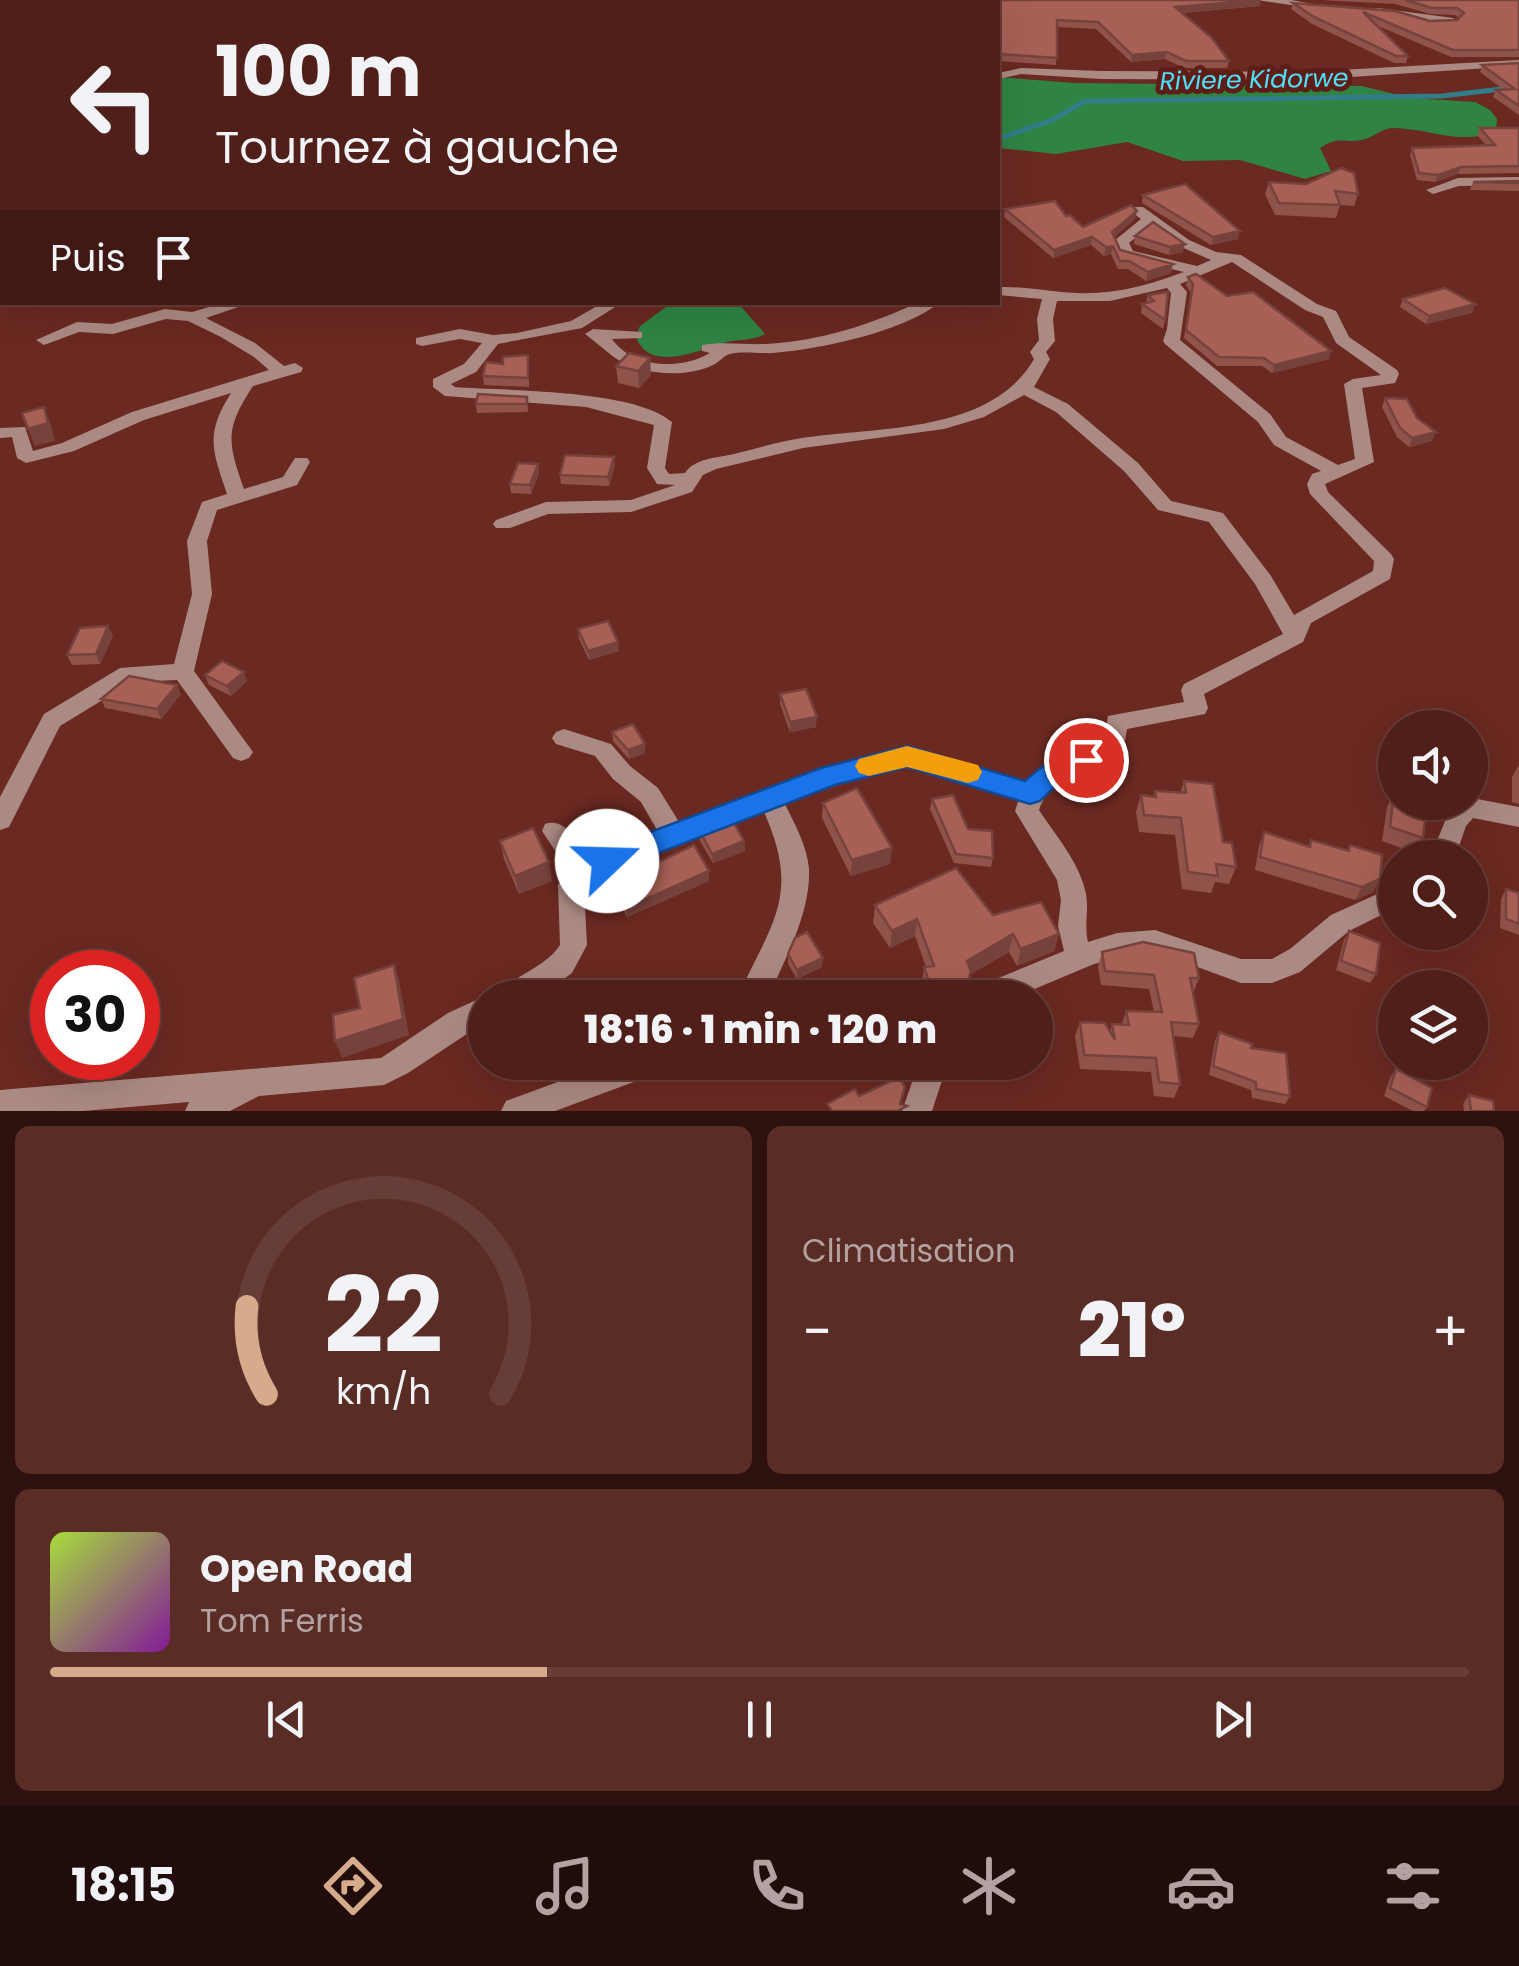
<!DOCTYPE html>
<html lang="fr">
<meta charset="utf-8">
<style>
:root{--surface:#501f19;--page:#5a2c26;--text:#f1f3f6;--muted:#b4a2a2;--line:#673d38;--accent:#d6ab8b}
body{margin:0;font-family:Poppins,sans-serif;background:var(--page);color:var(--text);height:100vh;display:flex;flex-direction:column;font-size:38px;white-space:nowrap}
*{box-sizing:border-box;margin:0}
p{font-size:32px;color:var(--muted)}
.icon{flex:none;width:55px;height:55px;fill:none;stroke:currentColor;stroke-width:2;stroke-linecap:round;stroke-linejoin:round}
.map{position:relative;height:1111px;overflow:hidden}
.drawer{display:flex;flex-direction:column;gap:15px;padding:15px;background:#2c110e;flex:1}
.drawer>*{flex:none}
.top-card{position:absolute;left:0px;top:0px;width:1000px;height:305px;box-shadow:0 10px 40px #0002,0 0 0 2px var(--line);background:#501f19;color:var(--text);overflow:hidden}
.buttons{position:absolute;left:1378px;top:710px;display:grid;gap:20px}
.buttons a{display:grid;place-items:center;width:110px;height:110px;border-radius:50%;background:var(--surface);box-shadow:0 10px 40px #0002,0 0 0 2px var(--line);font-size:50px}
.speed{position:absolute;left:30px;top:950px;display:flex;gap:20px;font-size:50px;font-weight:700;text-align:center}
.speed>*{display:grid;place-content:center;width:130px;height:130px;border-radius:50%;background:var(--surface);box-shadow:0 10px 40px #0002,0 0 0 2px var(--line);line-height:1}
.speed .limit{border:15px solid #d22;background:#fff;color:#111}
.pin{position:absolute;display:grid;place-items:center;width:85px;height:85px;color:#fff;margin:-42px;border:5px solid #fff;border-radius:50%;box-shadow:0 2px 10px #0007}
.me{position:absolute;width:110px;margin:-55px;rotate:69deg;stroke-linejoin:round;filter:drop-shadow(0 0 8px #0008)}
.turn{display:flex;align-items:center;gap:35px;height:210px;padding:0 50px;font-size:45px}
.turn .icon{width:130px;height:130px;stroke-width:2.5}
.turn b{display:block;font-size:70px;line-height:85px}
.then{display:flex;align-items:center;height:95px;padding:0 50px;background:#0003;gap:20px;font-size:38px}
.big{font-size:75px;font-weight:800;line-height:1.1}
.drawer .widget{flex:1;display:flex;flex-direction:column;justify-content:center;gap:15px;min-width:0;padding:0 35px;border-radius:15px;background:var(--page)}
.drawer .dial{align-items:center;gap:0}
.dial svg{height:260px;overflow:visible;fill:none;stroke:var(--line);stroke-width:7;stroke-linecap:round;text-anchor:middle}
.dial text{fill:var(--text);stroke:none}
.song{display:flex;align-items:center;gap:30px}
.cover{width:120px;height:120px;border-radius:15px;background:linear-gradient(135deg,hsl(80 70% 55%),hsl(290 70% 35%))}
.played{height:10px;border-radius:5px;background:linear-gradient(90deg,var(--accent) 35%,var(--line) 35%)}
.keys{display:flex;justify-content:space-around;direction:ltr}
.heat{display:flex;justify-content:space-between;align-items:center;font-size:55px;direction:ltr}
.drawer .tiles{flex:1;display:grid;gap:15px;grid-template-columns:1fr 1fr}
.widget:last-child{grid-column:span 2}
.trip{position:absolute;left:468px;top:980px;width:585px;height:100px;border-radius:50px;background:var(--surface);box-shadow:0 10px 40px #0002,0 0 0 2px var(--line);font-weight:800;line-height:100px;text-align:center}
.tabs{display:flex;height:160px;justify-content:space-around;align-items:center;background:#200c0a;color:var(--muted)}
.tabs .icon{width:70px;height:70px}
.tabs .selected{color:var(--accent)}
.tabs b{font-size:45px;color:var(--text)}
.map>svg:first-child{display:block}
</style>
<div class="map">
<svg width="1519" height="1111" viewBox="0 0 1519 1111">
<rect width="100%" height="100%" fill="#6a2921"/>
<!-- forest -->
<g fill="#2f8444">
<path d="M998 77 1074 83 1362 86 1410 98 1475 102 1490 110 1497 119 1496 130C1465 147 1426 128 1394 128 1382 128 1375 136 1365 139 1345 145 1340 134 1320 148L1331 171 1305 179 1240 160 1183 161 1127 142 1056 154 998 148Z"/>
<path d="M673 302 738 303 765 334C753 341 740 339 727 342 700 350 648 374 636 336L640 326Z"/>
</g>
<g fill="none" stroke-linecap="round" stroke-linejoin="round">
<!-- stream -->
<path stroke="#317d88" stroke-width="5" d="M998 139 1052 120 1085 101 1442 96 1519 87"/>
<!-- minor -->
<g fill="#ac8a84" fill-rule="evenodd">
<path d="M0 0H18L2 5Z"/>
<path d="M1256 0H1291L1324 6 1319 9Z"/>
<path d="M1378 8 1453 18 1458 21 1453 24 1374 13V9Z"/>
<path d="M1519 60V66L1305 80 1101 79 1021 74 998 79V73L1021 68 1101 71 1305 72Z"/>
<path d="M1519 177V185L1459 186 1433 194 1426 190 1458 178Z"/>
<path d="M1133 207H1143L1189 240 1216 252 1241 255 1317 304 1336 311 1349 337 1397 370 1399 374 1395 383 1362 388 1374 462 1325 484 1328 492 1391 554 1394 559 1390 579 1311 623 1303 642 1204 694 1208 708 1205 714 1127 729 1122 757C1090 768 1051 774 1039 810 1056 836 1080 863 1086 894 1089 910 1084 925 1088 942L1117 933 1155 930 1241 959H1272L1290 949 1331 915 1395 886V908L1349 931 1300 972 1272 983H1241L1170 957 1138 953 1094 964 1013 998H968L972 989 1064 951 1058 926 1061 900 1057 880 1015 811 1019 799 907 765 833 784 784 802C794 823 807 845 809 869 811 912 785 959 768 998H737C772 922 802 895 763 810L591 878 584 887 587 945 572 973 537 998H497C507 977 545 969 560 945L558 885 568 870 542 831 545 824C566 817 576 842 587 857L657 830 641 802 613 779 595 756 556 744 552 738 556 732 564 729 611 744 630 766 658 788 679 822 822 769 907 747 1028 783 1052 763 1103 745 1108 716 1184 702 1181 690 1184 684 1283 634 1255 584 1209 522 1158 510 1124 471 1056 412 1024 395 984 417 944 429 803 448 716 469 703 475 692 492 631 512 548 514 510 528H496L493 524 496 520 546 502 631 500 675 485 657 484 647 468 654 425 586 407 445 396 433 387V379L464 364 482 343 460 339 422 346 416 344V338L460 329 493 335 517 333 571 321 604 302H623L582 328 498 344 476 372 451 384 455 387C507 391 634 389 672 422L665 468 669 474 685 473C695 458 717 458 734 454 761 447 789 439 817 436 889 427 993 430 1034 359L1030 352 1039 340 1037 319 1042 299 998 295V287C1024 286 1050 292 1076 293 1114 295 1149 285 1184 272L1122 257 1114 241 1141 219 1133 213ZM1151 225 1179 246 1211 260 1197 266 1133 251 1129 243ZM1232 262 1305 310 1323 317 1336 343 1381 375 1353 379 1344 384 1355 459 1338 465 1286 437 1270 414 1180 340 1187 292 1180 284ZM1167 288 1171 293 1167 329 1163 341 1165 344 1258 422 1274 445 1321 471 1312 474 1307 484 1310 494 1374 561 1373 571 1294 615 1271 576 1223 513 1171 501 1138 463 1068 404 1034 387 1050 359 1046 352 1055 341 1053 319 1057 301H1110Z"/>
<path d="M226 302H253L206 318 255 343 284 366 295 363 303 368 301 372 253 386C225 429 227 441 244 489L283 477 295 458H307L310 462 297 485 217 510 207 541 212 594 194 671 253 752 249 758 241 761 233 758 177 680 132 682 60 726 9 827 0 830V797L44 714 120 668 174 664 192 594 187 541 202 502 227 494C212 450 205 434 231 393L144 420 74 451 26 463 17 458 12 437 0 438V428L25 427 33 451 62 443 132 412 269 370 254 357 221 337 188 321 166 319 113 334 79 332 44 345 36 340 77 322 112 324 165 309 192 312Z"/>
<path d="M919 302H940C904 332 820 349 773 353 760 354 739 350 727 355 723 357 720 361 715 364 698 373 675 375 655 372 618 367 611 353 585 334L593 329 642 332V338L612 339C633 369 681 370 710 353L702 351V345C723 341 745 345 766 344 820 341 870 325 919 302Z"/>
<path d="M1472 798 1519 807V827L1473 818 1466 826 1455 858H1430L1450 809 1456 804 1470 802Z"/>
<path d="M485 996 488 998H485V1022L408 1073 384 1085 259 1096 230 1111H185L189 1102 83 1111H0V1090L381 1058 448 1013Z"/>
<path d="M612 1062H665L661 1072 555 1111H501L506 1101Z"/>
<path d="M919 1062H948L932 1111H902Z"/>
</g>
</g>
<!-- wall -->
<g fill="#90534a">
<path d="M1321 0H1519V57H1451L1378 26 1408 56 1406 63H1394L1312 24 1291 9 1293 3 1430 21 1457 20 1459 18 1455 15 1430 14 1395 4Z"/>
<path d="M998 2 1260 6 1182 13 1229 61 1227 68H1184L1165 59 1131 62 1096 29 1057 27 1056 65 998 61Z"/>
<path d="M1519 63V115L1493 97 1496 90H1504L1480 72 1482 65Z"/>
<path d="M1480 128H1519V173L1458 174 1435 182 1417 180 1410 155 1412 148 1486 145 1477 135Z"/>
<path d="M1519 181V191L1470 190 1473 182Z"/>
<path d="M1269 182 1358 194 1354 206 1340 205 1336 218 1275 215 1265 194Z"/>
<path d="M1143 195 1238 239 1211 245 1142 203Z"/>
<path d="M1005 209 1066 216 1083 227 1135 219 1114 237 1120 250 1171 273 1146 281 1128 269H1118L1111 254 1104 256 1091 245 1053 258 1004 217Z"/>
<path d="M1135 236 1183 252 1169 255 1134 244Z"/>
<path d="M1188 277 1227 296 1331 351 1329 359 1272 373 1262 366H1217L1184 338 1191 293 1186 285Z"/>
<path d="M1168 292 1165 320 1163 329 1141 313 1142 304 1146 303 1148 295Z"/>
<path d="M1403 299 1475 304 1472 313 1426 324 1400 307Z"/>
<path d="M503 364H529V387L484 385 483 376Z"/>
<path d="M616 366 651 375 639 388 618 383Z"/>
<path d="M527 397 528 412 477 413 476 404Z"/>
<path d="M1385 398 1417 418 1432 441 1409 447 1397 437 1382 407Z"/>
<path d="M538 464 539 473 531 494 511 493 510 484Z"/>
<path d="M615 466 609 486 561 484 560 475Z"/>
<path d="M578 629 619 651 589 660 579 639Z"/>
<path d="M113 636 100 664 72 665 67 655Z"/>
<path d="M205 675 247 681 231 696 209 685Z"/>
<path d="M181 694 161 719 105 708 101 699Z"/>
<path d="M780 694 816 727 790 732 780 704Z"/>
<path d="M612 732 645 753 629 759 613 741Z"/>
<path d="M1519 765V804L1512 802V777Z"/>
<path d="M1184 781 1223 842 1236 867 1229 884 1215 882 1211 893 1182 889 1175 835 1139 832 1136 812 1141 795 1154 796 1155 791 1180 793Z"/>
<path d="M1394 792 1423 838 1415 853 1382 841 1387 807Z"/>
<path d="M932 799 968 829 993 858 991 867 954 863 930 809Z"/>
<path d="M823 803 890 864 851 876 822 818Z"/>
<path d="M700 831 744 841 745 851 713 863 700 841Z"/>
<path d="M1264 832 1308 846 1311 840 1348 850 1350 845 1380 879 1373 892 1355 900 1255 870 1259 846Z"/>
<path d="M500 841 552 881 519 894 504 859Z"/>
<path d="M709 871V881L627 917 613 893 612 884Z"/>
<path d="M1506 889 1519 893V935L1500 928 1501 899Z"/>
<path d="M875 905 993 915 1059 934 1054 951 1017 966 1009 952 971 974 969 982 981 998H926L922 985 924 967H926L915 936 890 948 873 923Z"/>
<path d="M1349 931 1376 974 1370 983 1336 970 1344 940Z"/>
<path d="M1102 952 1199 978 1193 993 1199 1024 1193 1038 1173 1036 1180 1084 1174 1098 1154 1096 1151 1072 1080 1069 1075 1036 1080 1022 1110 1031 1112 1024H1122L1126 1011 1154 1012 1149 989 1101 985 1098 967Z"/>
<path d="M788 954 822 967 797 979 788 964Z"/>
<path d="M1219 1032 1251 1048 1290 1096 1285 1104 1252 1098 1251 1090 1209 1075 1215 1041Z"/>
<path d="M1396 1069 1427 1107 1424 1111H1413L1384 1096 1390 1078Z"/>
<path d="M1469 1095 1494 1111H1464L1463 1104Z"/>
</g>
<!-- shaded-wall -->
<g fill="#76433c">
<path d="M270 0H289L284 2H266Z"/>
<path d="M1261 0 1260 6 1174 13 1175 7Z"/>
<path d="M1167 52 1165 59 1131 62 1132 55Z"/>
<path d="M1461 167 1458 174 1435 182 1438 175Z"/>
<path d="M1137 211 1135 219 1110 240 1112 232Z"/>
<path d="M1240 231 1238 239 1211 245 1213 237Z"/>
<path d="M1092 237 1091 245 1053 258 1054 250Z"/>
<path d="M1185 244 1183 252 1169 255 1170 247Z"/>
<path d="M1113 246 1111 254 1104 256 1106 247Z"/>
<path d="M1173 264 1171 273 1146 281 1148 272Z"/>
<path d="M1475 304 1472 313 1426 324 1429 316Z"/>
<path d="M1331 351 1329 359 1272 373 1274 365Z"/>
<path d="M650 358 651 375 639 388 638 371Z"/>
<path d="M44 407 51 425 55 441 35 446 28 429Z"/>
<path d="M1436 432 1432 441 1409 447 1412 438Z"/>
<path d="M614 457 615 466 609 486 608 477Z"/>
<path d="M538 464 539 473 531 494 530 485Z"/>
<path d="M108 626 113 636 100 664 96 654Z"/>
<path d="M618 642 619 651 589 660 588 651Z"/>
<path d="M244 672 247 681 231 696 227 686Z"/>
<path d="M177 685 181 694 161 719 157 709Z"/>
<path d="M817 717 816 727 790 732V722Z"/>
<path d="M645 744V753L629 759 628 750Z"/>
<path d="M744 841 745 851 713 863 712 854Z"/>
<path d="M892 848 890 864 851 876 852 860Z"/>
<path d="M549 862 552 881 519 894 515 876Z"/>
<path d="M709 871V881L627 917 626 908Z"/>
<path d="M1380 879 1373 892 1355 900 1362 887Z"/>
<path d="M917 919 915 936 890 948 892 931Z"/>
<path d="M1013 934 1009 952 971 974 968 988 967 961Z"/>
<path d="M1059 934 1054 951 1017 966 1021 949Z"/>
<path d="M823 958 822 967 797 979V970Z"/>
<path d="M394 965 399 981 409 1035 342 1058 335 1041Z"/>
</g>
<!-- building -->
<g fill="#a86056" stroke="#76433c" stroke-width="2.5">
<path d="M97 0H270L266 2H32Z"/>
<path d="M949 0H1261L1175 7 1212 38 1229 61H1186L1167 52 1132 55 1098 22 1057 20V58L998 54V2H946Z"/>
<path d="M1405 0H1519V50H1453L1363 12 1408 56H1396L1314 17 1293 3 1395 11 1430 21 1457 20 1464 13 1457 8H1432Z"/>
<path d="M1519 63V106L1496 90 1515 89 1482 65Z"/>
<path d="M1480 128H1519V166L1461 167 1438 175 1419 173 1412 148 1495 145Z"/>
<path d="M1341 168 1354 173 1358 194 1335 191 1340 205 1279 203 1269 182 1306 184Z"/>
<path d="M1519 181V183L1473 182Z"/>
<path d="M1185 184 1240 231 1213 237 1143 195Z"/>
<path d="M1055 201 1066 216 1070 215 1083 227 1131 205 1137 211 1112 232 1120 250 1173 264 1148 272 1129 261H1120L1113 246 1106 247 1092 237 1054 250 1005 209Z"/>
<path d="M1153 222 1185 244 1170 247 1135 236Z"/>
<path d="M1196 274 1227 296 1253 292 1331 351 1274 365 1264 358 1219 357 1186 330 1193 284 1188 277Z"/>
<path d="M1445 288 1475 304 1429 316 1403 299Z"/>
<path d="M1168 292 1165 320 1142 304 1154 301 1148 295Z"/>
<path d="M629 353 650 358 638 371 616 366Z"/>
<path d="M528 355V378L483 376 486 362 503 364V357Z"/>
<path d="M478 394 527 397V404H476Z"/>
<path d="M1385 398 1407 399 1417 418 1436 432 1412 438 1400 428Z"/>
<path d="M44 407 48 423 28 429 22 413Z"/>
<path d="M565 455 614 457 608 477 560 475Z"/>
<path d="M518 463 538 464 530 485 510 484Z"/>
<path d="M608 621 618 642 588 651 578 629Z"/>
<path d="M108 626 96 654 67 655 80 628Z"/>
<path d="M222 661 244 672 227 686 205 675Z"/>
<path d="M129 676 177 685 157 709 101 699Z"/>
<path d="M806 689 817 717 790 722 780 694Z"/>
<path d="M633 724 645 744 628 750 612 732Z"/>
<path d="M1184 781 1213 784 1223 842 1232 843 1236 867 1216 864 1218 876 1188 872 1181 818 1144 815 1141 795 1156 797 1155 791 1186 793Z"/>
<path d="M857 788 892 848 852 860 823 803Z"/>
<path d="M1394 792 1395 802H1427L1423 838 1390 827Z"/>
<path d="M953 795 968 829 992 831 993 858 956 854 932 799Z"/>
<path d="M732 819 744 841 712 854 700 831Z"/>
<path d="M533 828 549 862 515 876 500 841Z"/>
<path d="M1264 832 1310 847 1311 840 1349 851 1350 845 1382 855 1380 879 1362 887 1260 857Z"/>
<path d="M694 845 709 871 626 908 612 884Z"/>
<path d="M956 868 993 915 1041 902 1059 934 1021 949 1013 934 967 961 971 971 968 982 976 985 981 998H941L937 990 932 991 924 967 934 966 917 919 892 931 875 905Z"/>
<path d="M1506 889 1519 893V924L1506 919Z"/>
<path d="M1349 931 1380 943 1376 974 1341 961Z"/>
<path d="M807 932 823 958 797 970 788 954 795 938Z"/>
<path d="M1143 942 1194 953 1199 978H1190L1199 1024 1171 1022 1180 1084 1159 1082 1156 1058 1084 1055 1080 1022 1105 1023 1115 1040 1112 1024 1129 1025 1126 1011 1162 1012 1154 975 1105 971 1102 952Z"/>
<path d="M394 965 403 1019 335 1041 333 1015 360 1008 354 978Z"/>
<path d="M1008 990 1012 998H991Z"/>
<path d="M1219 1032 1252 1044 1251 1048 1286 1053 1290 1096 1256 1089V1082L1213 1066Z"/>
<path d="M1396 1069 1432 1088 1427 1107 1390 1088Z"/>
<path d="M899 1077 905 1087 900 1104 907 1106 897 1111H832L827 1104 855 1089 859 1096Z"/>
<path d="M1469 1095 1493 1101 1494 1111H1471Z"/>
</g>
<!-- route -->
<path fill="#1a73e8" stroke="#114b97" stroke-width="2.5" d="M907 746 1025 781C1043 765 1069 744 1095 752L1099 760 1095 767 1066 776 1040 801 1030 804 907 767 835 785 607 873 597 869 592 861 597 852 821 768Z"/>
<!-- slow -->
<path fill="#f59e0b" d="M907 746 978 765 982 772 978 780 968 783 907 767 869 776 859 773 855 766 859 759Z"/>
<g text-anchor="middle" stroke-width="10" stroke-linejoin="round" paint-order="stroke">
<!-- far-water labels -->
<g font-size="25" font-style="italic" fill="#4de0f6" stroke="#5e1e17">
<text transform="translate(1254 79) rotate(-1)" y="9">Riviere Kidorwe</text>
</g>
</g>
</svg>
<div class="buttons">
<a><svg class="icon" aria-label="sound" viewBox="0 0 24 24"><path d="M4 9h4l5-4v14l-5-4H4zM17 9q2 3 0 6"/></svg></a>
<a><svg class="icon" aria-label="search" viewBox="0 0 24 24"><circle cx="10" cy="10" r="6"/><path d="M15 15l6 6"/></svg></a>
<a><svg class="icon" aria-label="layers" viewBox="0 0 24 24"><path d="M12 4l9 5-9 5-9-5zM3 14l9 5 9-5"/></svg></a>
</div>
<div class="speed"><div class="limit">30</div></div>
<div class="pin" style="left:1086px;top:760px;background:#d93025"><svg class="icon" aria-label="arrive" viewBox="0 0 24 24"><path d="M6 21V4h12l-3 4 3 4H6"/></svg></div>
<svg class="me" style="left:607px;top:861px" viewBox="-20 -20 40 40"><circle r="19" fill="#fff"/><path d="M0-13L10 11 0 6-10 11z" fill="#1a73e8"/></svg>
<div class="trip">18:16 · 1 min · 120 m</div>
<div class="top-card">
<div class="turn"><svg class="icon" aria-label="left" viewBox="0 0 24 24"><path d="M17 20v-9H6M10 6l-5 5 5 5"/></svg><div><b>100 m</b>Tournez à gauche</div></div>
<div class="then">Puis<svg class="icon" aria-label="arrive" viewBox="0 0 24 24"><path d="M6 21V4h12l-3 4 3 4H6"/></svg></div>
</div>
</div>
<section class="drawer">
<div class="tiles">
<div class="widget dial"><svg viewBox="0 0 100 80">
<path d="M14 69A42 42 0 1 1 86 69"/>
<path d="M14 69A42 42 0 0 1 8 42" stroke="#d6ab8b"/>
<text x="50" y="56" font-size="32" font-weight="700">22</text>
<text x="50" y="72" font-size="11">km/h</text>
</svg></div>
<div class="widget"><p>Climatisation</p>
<div class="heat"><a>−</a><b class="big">21°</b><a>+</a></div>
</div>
<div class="widget">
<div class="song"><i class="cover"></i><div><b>Open Road</b><p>Tom Ferris</p></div></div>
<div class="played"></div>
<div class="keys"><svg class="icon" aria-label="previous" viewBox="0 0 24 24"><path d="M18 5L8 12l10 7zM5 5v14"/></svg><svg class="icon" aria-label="pause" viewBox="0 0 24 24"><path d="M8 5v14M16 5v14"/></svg><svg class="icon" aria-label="next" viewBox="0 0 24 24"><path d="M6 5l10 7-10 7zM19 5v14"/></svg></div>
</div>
</div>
</section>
<nav class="tabs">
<b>18:15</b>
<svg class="icon selected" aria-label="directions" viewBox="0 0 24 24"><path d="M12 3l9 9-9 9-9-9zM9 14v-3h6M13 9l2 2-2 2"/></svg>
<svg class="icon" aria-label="music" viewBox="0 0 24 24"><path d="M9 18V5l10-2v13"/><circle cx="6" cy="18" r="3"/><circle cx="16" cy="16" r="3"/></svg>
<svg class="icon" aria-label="phone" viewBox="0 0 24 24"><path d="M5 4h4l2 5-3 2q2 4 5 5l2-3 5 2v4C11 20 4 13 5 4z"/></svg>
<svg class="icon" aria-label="climate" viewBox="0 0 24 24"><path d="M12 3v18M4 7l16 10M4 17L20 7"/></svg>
<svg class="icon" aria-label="car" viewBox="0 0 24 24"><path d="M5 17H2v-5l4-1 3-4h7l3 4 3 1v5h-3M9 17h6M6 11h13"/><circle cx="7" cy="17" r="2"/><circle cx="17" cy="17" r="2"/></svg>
<svg class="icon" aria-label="filters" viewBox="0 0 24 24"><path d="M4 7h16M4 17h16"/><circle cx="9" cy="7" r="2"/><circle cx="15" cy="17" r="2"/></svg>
</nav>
